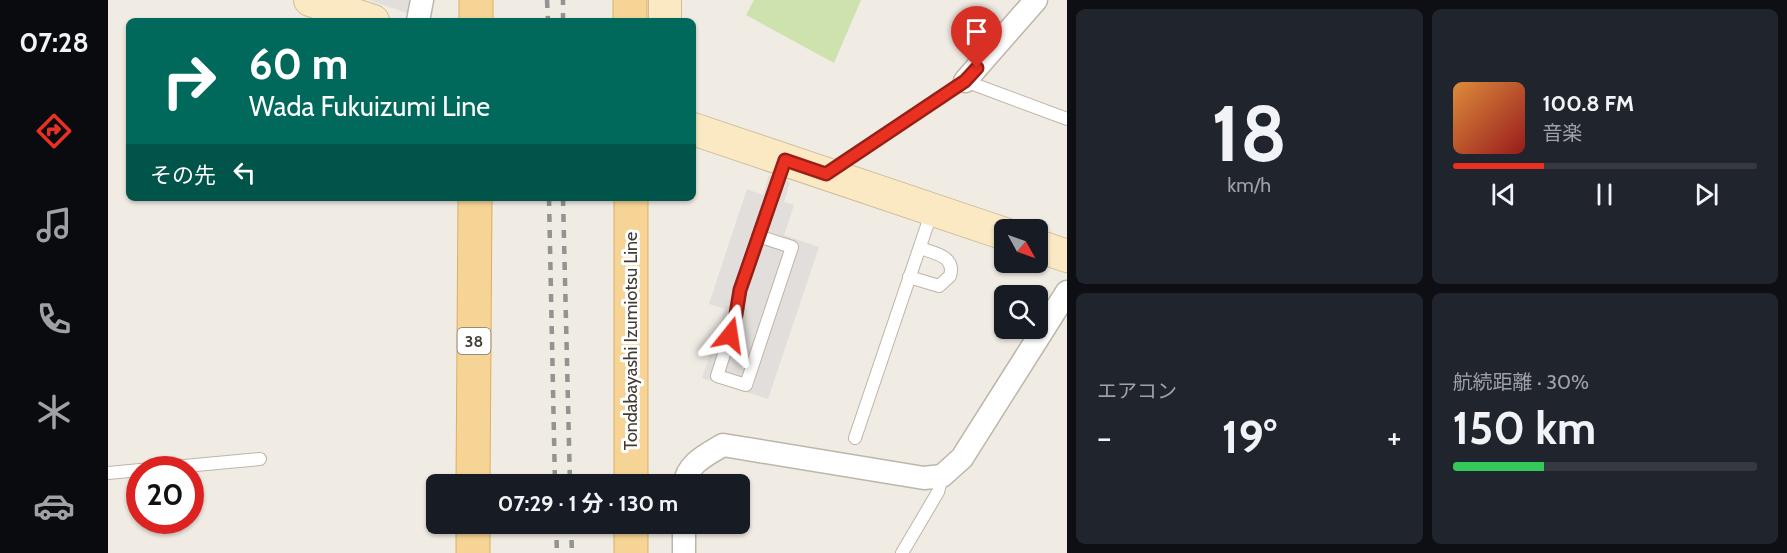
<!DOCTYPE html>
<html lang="ja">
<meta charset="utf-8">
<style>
:root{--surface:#171b24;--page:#20242c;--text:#f1f3f6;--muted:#9ea1a6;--line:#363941;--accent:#ea3020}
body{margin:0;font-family:Cabin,"Noto Sans JP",sans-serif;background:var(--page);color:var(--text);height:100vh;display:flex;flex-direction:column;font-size:22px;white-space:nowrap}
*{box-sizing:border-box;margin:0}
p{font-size:20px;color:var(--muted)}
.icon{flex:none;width:33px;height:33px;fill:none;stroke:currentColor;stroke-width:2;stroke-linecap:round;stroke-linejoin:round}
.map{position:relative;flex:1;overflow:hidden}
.details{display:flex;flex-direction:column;gap:9px;padding:9px;background:#0d0f14;width:720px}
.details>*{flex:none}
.guide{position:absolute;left:18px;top:18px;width:570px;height:183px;border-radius:9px;box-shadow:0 2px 4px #0004;background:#00695c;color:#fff;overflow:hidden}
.needle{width:39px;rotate:130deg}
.buttons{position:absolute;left:886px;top:219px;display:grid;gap:12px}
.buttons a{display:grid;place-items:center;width:54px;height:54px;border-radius:9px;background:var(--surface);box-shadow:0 2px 4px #0004;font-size:30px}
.speed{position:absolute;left:18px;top:456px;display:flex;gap:12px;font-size:30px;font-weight:700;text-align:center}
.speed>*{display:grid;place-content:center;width:78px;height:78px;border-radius:50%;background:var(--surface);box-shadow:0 2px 4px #0004;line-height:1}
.speed .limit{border:9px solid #d22;background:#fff;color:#111}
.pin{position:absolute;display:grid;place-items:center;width:51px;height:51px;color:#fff;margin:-62px -26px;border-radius:50% 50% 50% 0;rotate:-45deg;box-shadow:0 0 6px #0007}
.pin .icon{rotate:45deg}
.me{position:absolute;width:66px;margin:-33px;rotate:15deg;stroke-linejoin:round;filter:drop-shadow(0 0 4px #0008)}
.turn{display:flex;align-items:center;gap:21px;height:126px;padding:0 24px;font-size:27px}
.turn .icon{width:78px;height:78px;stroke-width:2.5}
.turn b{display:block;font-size:42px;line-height:51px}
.then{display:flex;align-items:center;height:57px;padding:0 24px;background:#0003;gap:12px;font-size:22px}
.big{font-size:45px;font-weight:700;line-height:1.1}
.details .card{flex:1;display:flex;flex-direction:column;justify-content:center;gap:9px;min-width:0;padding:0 21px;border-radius:9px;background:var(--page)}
.details .dial{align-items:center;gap:0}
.dial b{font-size:78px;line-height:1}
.song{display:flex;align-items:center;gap:18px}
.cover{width:72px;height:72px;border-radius:9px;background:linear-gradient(135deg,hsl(30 70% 55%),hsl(0 70% 35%))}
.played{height:6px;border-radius:3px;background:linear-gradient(90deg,var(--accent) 30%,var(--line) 30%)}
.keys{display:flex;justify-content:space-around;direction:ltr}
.heat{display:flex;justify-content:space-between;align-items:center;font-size:33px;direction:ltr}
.charge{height:9px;border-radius:4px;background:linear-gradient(90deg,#34c759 30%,var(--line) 0)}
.details .tiles{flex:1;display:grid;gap:9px;grid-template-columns:repeat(2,1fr)}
.trip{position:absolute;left:318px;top:474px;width:324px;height:60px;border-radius:9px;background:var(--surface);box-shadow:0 2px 4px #0004;font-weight:700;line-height:60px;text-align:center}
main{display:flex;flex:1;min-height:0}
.menu{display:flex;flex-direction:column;width:108px;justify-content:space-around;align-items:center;background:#090b0e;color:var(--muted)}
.menu .icon{width:42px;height:42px}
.menu .active{color:var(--accent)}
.menu b{font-size:27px;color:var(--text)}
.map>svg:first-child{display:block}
</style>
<main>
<nav class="menu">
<b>07:28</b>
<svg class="icon active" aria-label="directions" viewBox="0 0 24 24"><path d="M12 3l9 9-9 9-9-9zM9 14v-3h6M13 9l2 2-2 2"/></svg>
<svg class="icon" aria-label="music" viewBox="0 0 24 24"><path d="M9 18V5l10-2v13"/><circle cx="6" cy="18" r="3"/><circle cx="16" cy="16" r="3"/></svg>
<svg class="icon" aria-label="phone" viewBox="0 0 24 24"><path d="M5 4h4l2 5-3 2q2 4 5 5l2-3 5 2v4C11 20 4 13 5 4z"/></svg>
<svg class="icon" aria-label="climate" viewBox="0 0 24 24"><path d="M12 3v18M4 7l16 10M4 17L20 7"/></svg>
<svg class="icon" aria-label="car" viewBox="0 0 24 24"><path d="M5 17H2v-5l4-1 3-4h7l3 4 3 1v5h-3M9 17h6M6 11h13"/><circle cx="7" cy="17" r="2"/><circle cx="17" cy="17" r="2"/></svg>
</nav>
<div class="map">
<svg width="959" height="553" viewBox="0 0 959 553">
<rect width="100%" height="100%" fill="#f0ebe3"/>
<!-- green -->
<path fill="#cee2ae" d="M646 0H753L726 63 638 15Z"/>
<!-- parking -->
<g fill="#e1dedb">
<path d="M261 0H304L299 13Z"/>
<path d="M661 175 682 182 676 202 686 205 676 235 711 247 660 399 594 378 617 309 601 304 639 189 655 195Z"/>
</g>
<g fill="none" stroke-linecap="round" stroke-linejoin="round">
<defs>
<g id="lane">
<path d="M721 171 857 81 959 119"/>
<path d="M650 236 684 247 638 385 609 376 629 314 632 289 677 161"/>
<path d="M801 277 831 286 842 276C848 256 826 253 812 248"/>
<path d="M747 438 824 211"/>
<path d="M34 470 152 459"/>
<path d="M0 473 32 470"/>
<path d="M794 553 830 492 834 476"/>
</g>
<g id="street">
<path d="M310 21 314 0"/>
<path d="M857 81 928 0"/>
<path d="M577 484C578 464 600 454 615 445L816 478 834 476 854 458 959 292"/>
<path d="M576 553V524"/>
</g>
<g id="secondary">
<path d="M202 0 265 21"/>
<path d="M557 21V0"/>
<path d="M585 129 897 234"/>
<path d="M930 246 959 256"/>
</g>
<g id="primary">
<path d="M522 0V21"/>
<path d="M368 21V0"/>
<path d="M523 198V484"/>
<path d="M365 484 367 198"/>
<path d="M523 524V553"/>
<path d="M365 553V524"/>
</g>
</defs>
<!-- lane casing -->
<use href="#lane" stroke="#beb5a9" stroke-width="14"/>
<!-- street casing -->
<use href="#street" stroke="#beb5a9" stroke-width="25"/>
<!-- secondary casing -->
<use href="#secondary" stroke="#d0bd98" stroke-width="34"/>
<!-- primary casing -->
<use href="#primary" stroke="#daaf67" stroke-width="35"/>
<!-- lane -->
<use href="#lane" stroke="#fff" stroke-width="12"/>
<!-- street -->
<use href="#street" stroke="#fff" stroke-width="22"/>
<!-- secondary -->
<use href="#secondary" stroke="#fae9c3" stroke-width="32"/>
<!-- primary -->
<use href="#primary" stroke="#f6d496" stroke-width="33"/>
<!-- rail -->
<g stroke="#939393" stroke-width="4.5" stroke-dasharray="8 8" stroke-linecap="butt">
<path d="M439 0 440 21"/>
<path d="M455 21V0"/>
<path d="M441 198 447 484"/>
<path d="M455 198 462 484"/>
<path d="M448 524 449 553"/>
<path d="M463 524 464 553"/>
</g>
</g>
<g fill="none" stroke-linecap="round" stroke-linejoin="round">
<defs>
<path id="route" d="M622 335 628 314 632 290 677 160 718 174 857 81 869 68"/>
</defs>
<!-- route casing -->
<use href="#route" stroke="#981f15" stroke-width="15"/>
<!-- route -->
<use href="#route" stroke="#ea3020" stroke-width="10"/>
</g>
<g text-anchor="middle" stroke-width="6" stroke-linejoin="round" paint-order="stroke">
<!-- shield labels -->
<rect fill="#fff" stroke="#7a7671" stroke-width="1.5" x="349.5" y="328" width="33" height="26" rx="4.5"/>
<g font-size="16" font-weight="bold" fill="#413b34">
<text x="366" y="347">38</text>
</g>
<!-- street labels -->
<g font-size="18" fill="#413b34" stroke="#fff">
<text transform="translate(523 341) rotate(-90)" y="6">Tondabayashi Izumiotsu Line</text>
</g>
</g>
</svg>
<div class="buttons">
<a><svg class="needle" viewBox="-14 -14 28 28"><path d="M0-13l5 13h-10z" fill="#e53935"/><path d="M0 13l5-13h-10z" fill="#9ea1a6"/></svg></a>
<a><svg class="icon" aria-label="search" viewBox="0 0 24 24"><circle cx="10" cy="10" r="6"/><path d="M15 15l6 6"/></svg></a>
</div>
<div class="speed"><div class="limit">20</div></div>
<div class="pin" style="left:869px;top:68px;background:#d93025"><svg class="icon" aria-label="arrive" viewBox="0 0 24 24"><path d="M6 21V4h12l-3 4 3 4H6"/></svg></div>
<svg class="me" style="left:622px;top:335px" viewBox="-20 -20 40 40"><path d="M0-17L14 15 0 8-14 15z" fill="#ea3020" stroke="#fff" stroke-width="4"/></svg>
<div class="trip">07:29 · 1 分 · 130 m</div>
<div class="guide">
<div class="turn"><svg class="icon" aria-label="right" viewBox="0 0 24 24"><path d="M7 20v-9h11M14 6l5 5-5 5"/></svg><div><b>60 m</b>Wada Fukuizumi Line</div></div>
<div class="then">その先<svg class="icon" aria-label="left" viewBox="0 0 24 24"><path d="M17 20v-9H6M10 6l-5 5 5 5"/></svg></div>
</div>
</div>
<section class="details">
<div class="tiles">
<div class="card dial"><b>18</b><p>km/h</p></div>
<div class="card">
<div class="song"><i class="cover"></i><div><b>100.8 FM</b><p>音楽</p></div></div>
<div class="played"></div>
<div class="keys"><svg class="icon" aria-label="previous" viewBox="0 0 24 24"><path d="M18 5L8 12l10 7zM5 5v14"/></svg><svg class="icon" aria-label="pause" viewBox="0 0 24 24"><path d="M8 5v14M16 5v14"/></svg><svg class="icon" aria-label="next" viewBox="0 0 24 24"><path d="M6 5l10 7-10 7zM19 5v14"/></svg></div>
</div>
<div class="card"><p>エアコン</p>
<div class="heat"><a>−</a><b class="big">19°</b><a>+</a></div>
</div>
<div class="card"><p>航続距離 · 30%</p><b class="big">150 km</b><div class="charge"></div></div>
</div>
</section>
</main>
